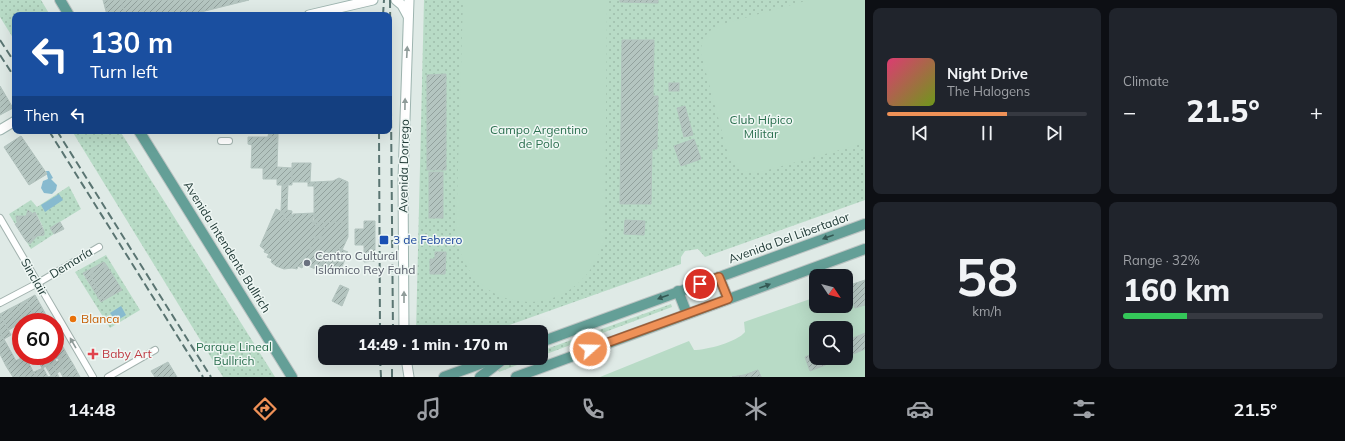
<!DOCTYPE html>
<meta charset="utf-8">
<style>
:root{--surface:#171b24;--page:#20242c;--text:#f1f3f6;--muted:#9ea1a6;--line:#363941;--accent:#ef9157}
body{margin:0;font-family:Mulish,sans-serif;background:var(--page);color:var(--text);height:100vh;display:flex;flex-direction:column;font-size:15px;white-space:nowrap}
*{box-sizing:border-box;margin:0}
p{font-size:13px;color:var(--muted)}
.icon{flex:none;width:22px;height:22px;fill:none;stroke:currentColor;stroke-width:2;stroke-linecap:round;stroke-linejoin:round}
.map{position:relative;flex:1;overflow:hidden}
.panel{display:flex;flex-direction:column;gap:8px;padding:8px;background:#0d0f14;width:480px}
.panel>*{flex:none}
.top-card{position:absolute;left:12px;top:12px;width:380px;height:122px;border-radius:8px;box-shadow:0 4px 16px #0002;background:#1a4fa0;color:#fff;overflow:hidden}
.needle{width:26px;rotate:125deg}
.buttons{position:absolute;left:809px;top:269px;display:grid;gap:8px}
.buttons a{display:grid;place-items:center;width:44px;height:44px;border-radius:8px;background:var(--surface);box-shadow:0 4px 16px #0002;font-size:20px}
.speed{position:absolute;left:12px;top:313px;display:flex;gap:8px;font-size:20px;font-weight:700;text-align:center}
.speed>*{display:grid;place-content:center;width:52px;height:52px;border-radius:50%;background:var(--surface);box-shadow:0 4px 16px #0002;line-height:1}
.speed .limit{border:6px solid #d22;background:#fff;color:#111}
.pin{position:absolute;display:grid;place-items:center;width:34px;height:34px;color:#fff;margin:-17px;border:2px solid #fff;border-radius:50%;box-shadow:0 1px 4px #0007}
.me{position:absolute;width:44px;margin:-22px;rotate:70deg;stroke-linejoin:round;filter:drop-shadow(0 0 3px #0008)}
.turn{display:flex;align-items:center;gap:14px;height:84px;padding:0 12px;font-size:18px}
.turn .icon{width:52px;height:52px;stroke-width:2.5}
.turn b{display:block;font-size:28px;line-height:34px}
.then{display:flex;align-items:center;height:38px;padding:0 12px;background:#0003;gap:8px;font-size:15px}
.big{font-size:30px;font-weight:800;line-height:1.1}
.panel .tile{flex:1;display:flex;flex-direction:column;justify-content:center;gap:6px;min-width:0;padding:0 14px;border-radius:8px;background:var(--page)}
.panel .dial{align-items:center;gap:0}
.dial b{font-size:52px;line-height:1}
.song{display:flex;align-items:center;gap:12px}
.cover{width:48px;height:48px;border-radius:6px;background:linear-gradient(135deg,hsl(340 70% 55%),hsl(80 70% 35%))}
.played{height:4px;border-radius:2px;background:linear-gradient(90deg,var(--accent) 60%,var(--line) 60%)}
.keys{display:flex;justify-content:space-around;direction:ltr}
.heat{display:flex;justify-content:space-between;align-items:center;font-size:22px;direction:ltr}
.charge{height:6px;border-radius:3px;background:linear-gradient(90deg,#34c759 32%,var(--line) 0)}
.panel .tiles{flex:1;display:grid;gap:8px;grid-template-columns:repeat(2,1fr)}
.trip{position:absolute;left:318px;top:325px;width:230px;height:40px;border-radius:8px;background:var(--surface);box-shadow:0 4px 16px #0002;font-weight:800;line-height:40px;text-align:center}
.tabs{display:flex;height:64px;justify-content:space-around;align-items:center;background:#090b0e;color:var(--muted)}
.tabs .icon{width:28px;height:28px}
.tabs .current{color:var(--accent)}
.tabs b{font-size:18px;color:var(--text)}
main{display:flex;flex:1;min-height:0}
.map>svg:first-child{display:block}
</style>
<main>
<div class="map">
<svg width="865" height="377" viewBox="0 0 865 377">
<defs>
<pattern id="green-dots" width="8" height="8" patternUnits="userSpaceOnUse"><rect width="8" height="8" fill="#b8dbc6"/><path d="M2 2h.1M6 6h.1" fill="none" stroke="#9ebdab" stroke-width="1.8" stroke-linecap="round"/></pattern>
<pattern id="building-hatch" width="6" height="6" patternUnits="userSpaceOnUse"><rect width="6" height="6" fill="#b4c5c0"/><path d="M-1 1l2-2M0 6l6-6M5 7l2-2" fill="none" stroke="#92a19d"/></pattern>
</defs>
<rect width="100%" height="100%" fill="#dfeae6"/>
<!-- green -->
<g fill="url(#green-dots)" fill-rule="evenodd">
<path d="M0 0H41L50 15H15V41L0 17Z"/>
<path d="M424 0H865V200L705 257 698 249 685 251 681 257V264L490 332H416Z"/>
<path d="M72 131H120L275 377H223Z"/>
<path d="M69 186 81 209 50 228 54 234 31 249 26 241 37 236 44 235 43 227 36 213 33 214 28 211 26 216H16L17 222 15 224 9 214 31 200 37 207Z"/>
<path d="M106 255 140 310 110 328 75 272ZM104 262 121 290 101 302 83 274Z"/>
<path d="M671 304 672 307 541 356V351Z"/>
<path d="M522 358H536L499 372 498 370 508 363Z"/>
</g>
<!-- pitch -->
<g fill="#b8dbc6" fill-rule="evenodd">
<path d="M463 0H607L605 235C586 326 467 323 456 233Z"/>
<path d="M809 0H865V143L760 172C747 174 736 169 729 158L701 54C700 40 707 31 719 25Z"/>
<path d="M865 280V377H600L689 341 694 350C707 350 737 342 745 332L744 322 816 297V306H846V286ZM816 328H846V358H816Z"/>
</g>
<!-- water -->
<g fill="#87bacf">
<path d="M46 171H49L53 178 51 179 57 185 56 190 52 194 44 193 41 188 43 181 48 179Z"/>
<path d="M59 194 63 200 45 212 41 205Z"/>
<path d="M121 306 126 315 116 321 110 313Z"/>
</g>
<!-- building -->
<g fill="url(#building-hatch)" stroke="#b2c3be">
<path d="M103 0H121L125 15H107Z"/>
<path d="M121 0H249L189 15H125Z"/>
<path d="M620 0H658V3L620 2Z"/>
<path d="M622 40H654L653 96H658L657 149H652L651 204H620Z"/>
<path d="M446 74V170H427V75Z"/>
<rect x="669" y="83" width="10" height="8"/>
<path d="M0 86 13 108 0 115Z"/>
<path d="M685 106 693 135 684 137 677 108Z"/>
<path d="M269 131H278V137H268Z"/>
<path d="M21 136 47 174 29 185 4 147Z"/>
<path d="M248 137H278L277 167 292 168V185H277V179H263V168H251L252 145 248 144Z"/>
<path d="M694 139 701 159 681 166 674 146Z"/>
<path d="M292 163H311L310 182H292Z"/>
<rect x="429" y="172" width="14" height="46"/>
<path d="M339 178 348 182V222L312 223 314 220V182L333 181Z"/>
<rect x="308" y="182" width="6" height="4"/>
<path d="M282 185H288L287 210 292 211 291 221 283 218 284 213 281 211Z"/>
<path d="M276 209 284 213 283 218 291 221 293 214 314 213 312 223 325 228 320 239 315 237 302 268 298 266 297 269 292 268 284 269 276 266 271 262 272 259 267 257 269 254 264 252 265 250 260 246Z"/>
<path d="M28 210 33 214 17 222 16 216H26Z"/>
<path d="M35 212 44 231 26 241 15 224Z"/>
<path d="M625 220 645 221 644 235 624 234Z"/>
<path d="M364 221H375V261L364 262V245H355V229H364Z"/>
<path d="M60 222 64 229 54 234 50 228Z"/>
<path d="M348 222V237L342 250 336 247 327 269 323 272 303 264 315 237 320 239 325 228 312 223Z"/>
<path d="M44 231V235L37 236 30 244 26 241Z"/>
<path d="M336 247 348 252 339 274 327 269Z"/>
<path d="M435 252H446L445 274H430V259H435Z"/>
<path d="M104 262 107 266 90 275 104 300 101 302 83 273Z"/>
<path d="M107 266 122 290 104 300 90 275Z"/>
<path d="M865 280V305L855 308 847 286Z"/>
<path d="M340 285 349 289 342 306 332 301Z"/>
<path d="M35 295 45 313 36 318 26 300Z"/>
<path d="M26 300 36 318 28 322H26L17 305Z"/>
<path d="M17 305 26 322H21V326L18 327 9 309Z"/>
<path d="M9 309 17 325 9 330 0 314Z"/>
<path d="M45 313 49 322H28L36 318Z"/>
<path d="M0 314 11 335 4 339 0 332Z"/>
<path d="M0 332 16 361 6 366 0 354Z"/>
<path d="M865 333V349L846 357V341Z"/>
<path d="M59 339 63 347 55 352V341Z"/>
<path d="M63 347 68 356 59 360 58 358 55 359 56 362 42 368 38 361 47 356H55V352Z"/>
<path d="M816 352V358H843L810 371 805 357Z"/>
<path d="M25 356 36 377H13L6 366Z"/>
<path d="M34 356H47L37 362Z"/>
<path d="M68 356 73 364 57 373 52 364Z"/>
<path d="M168 362 177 377H155L151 371Z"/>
<path d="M52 364 57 373 59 377H48L51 376 46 367Z"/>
<path d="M73 364 80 377H63L60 371Z"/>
<path d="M43 368 48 377H36L34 372Z"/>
<path d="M758 370 761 377H732L745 375Z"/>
<path d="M758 370 761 377H732L745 375Z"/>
</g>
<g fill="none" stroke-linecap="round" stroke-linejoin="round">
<defs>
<g id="street">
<path d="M221 141H229"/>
<path d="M0 218 93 377"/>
<path d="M0 303 38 283 99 247"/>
<path d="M108 377 155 350"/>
</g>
<g id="secondary">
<path d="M396 0 402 5 408 16"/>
<path d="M309 15 373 0"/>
<path d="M0 130 15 121"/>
<path d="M404 332 403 179 409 0"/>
<path d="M406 358 409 377"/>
</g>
<g id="primary">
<path d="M60 0 69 15"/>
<path d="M139 131 292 377"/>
<path d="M719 277 728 299"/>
<path d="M678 291 687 314"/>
<path d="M541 342 865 224"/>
<path d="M444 377 496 358"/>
<path d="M480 377 505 358"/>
<path d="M516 377 865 249"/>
</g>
</defs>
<!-- street casing -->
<use href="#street" stroke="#a2b2ae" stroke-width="8"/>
<!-- secondary casing -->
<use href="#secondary" stroke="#9eb5b0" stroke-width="11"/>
<!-- primary casing -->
<use href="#primary" stroke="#bcc4c3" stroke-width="12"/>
<!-- street -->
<use href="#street" stroke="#fff" stroke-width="6"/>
<!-- secondary -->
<use href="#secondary" stroke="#fff" stroke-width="9"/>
<!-- primary -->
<use href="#primary" stroke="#649f97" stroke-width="10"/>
<!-- rail -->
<g stroke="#5a7572" stroke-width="2" stroke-dasharray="8 4" stroke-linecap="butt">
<path d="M390 0 393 332"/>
<path d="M383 15 384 0"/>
<path d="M0 40 15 63"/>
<path d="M0 55 15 78"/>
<path d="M49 131 203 377"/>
<path d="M57 131 211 377"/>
<path d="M379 131 380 332"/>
<path d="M380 358 381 377"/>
<path d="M392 377V358"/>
</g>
</g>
<!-- one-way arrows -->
<defs><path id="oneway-solid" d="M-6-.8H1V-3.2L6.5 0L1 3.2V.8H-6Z"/></defs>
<g fill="#909c9a">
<use href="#oneway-solid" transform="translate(407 52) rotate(-87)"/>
<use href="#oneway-solid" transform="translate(405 104) rotate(-89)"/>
<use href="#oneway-solid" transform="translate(404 297) rotate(-90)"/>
<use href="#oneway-solid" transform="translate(73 343) rotate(-120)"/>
</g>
<g fill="#345853">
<use href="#oneway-solid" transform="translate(828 237) rotate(160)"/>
<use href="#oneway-solid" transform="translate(765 286) rotate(-20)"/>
<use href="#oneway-solid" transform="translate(663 297) rotate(160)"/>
</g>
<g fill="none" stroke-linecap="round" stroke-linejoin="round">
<defs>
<path id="route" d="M590 349 728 299 719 277 700 284"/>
</defs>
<!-- route casing -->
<use href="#route" stroke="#9b5e39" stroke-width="10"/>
<!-- route -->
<use href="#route" stroke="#ef9157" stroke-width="7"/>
</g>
<!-- markers -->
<rect fill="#1a4fb4" stroke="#eff7f4" stroke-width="1.5" x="379" y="235" width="10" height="10" rx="2"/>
<circle fill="#6b7280" stroke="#eff7f4" stroke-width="1.5" cx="307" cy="263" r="4"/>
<circle fill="#e8710a" stroke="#eff7f4" stroke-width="1.5" cx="73" cy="319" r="4"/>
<path fill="#e0444e" stroke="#eff7f4" stroke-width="1.5" d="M91 348h4v4h4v4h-4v4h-4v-4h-4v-4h4z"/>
<g text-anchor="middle" stroke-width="3" stroke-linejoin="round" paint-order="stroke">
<!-- park labels -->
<g font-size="12" fill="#2b6f4f" stroke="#eff7f4">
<text x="761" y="124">Club Hípico<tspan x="761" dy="14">Militar</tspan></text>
<text x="539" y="134">Campo Argentino<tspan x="539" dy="14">de Polo</tspan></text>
<text x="234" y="351">Parque Lineal<tspan x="234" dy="14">Bullrich</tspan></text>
</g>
<!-- street labels -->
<g font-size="12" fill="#203a36" stroke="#eff7f4">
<text transform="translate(404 166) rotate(-89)" y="4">Avenida Dorrego</text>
<text transform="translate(789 238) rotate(-20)" y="4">Avenida Del Libertador</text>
<text transform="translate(227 247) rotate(58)" y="4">Avenida Intendente Bullrich</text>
<text transform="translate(71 263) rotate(-31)" y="4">Demaría</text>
<text transform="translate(34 277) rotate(60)" y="4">Sinclair</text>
</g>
<!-- transit labels -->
<g font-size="12" fill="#164399" stroke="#eff7f4" text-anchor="start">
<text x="393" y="244">3 de Febrero</text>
</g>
<!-- worship labels -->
<g font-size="12" fill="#5b616d" stroke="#eff7f4" text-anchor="start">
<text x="315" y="260">Centro Cultural<tspan x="315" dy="14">Islámico Rey Fahd</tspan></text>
</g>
<!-- food labels -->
<g font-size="12" fill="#c56008" stroke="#eff7f4" text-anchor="start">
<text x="81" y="323">Blanca</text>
</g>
<!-- health labels -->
<g font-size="12" fill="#be3a42" stroke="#eff7f4" text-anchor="start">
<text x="102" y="358">Baby Art</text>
</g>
</g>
</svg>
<div class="buttons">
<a><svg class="needle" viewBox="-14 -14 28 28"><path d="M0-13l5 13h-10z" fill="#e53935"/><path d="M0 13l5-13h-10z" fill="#9ea1a6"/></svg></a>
<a><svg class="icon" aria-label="search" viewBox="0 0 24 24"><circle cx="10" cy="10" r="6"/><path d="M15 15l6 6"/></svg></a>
</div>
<div class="speed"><div class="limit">60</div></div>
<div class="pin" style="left:700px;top:284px;background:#d93025"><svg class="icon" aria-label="arrive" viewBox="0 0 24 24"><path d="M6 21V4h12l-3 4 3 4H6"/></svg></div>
<svg class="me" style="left:590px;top:349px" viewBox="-20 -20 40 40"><circle r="17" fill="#ef9157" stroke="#fff" stroke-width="3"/><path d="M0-11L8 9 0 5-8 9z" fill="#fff"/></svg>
<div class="trip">14:49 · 1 min · 170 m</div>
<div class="top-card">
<div class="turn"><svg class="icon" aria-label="left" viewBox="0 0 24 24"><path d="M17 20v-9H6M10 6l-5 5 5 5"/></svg><div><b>130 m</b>Turn left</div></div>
<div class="then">Then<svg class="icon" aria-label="left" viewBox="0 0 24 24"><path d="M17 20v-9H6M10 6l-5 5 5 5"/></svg></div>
</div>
</div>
<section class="panel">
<div class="tiles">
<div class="tile">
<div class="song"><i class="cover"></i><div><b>Night Drive</b><p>The Halogens</p></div></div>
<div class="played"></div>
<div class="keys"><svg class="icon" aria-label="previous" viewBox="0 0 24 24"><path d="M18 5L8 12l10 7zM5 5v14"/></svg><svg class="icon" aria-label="pause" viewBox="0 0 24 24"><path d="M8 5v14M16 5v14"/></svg><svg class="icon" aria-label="next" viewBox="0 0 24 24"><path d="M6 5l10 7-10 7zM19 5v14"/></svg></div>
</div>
<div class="tile"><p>Climate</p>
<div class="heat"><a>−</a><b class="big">21.5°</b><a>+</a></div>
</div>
<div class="tile dial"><b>58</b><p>km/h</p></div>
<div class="tile"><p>Range · 32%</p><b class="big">160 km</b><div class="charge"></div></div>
</div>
</section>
</main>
<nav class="tabs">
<b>14:48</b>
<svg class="icon current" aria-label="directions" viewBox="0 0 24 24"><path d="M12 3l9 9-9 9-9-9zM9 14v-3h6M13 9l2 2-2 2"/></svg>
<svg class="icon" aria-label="music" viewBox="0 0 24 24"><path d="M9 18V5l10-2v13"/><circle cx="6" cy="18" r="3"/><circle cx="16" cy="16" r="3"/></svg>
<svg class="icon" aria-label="phone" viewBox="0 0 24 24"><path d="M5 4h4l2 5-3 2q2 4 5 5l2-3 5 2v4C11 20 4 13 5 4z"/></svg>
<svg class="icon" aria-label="climate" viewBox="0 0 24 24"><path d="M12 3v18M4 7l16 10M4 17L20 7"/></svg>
<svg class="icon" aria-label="car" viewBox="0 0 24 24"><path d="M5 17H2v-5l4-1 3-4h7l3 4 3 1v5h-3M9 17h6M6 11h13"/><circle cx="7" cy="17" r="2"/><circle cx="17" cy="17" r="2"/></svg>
<svg class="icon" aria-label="filters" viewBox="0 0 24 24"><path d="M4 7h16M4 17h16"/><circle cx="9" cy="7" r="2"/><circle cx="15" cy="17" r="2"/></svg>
<b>21.5°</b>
</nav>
